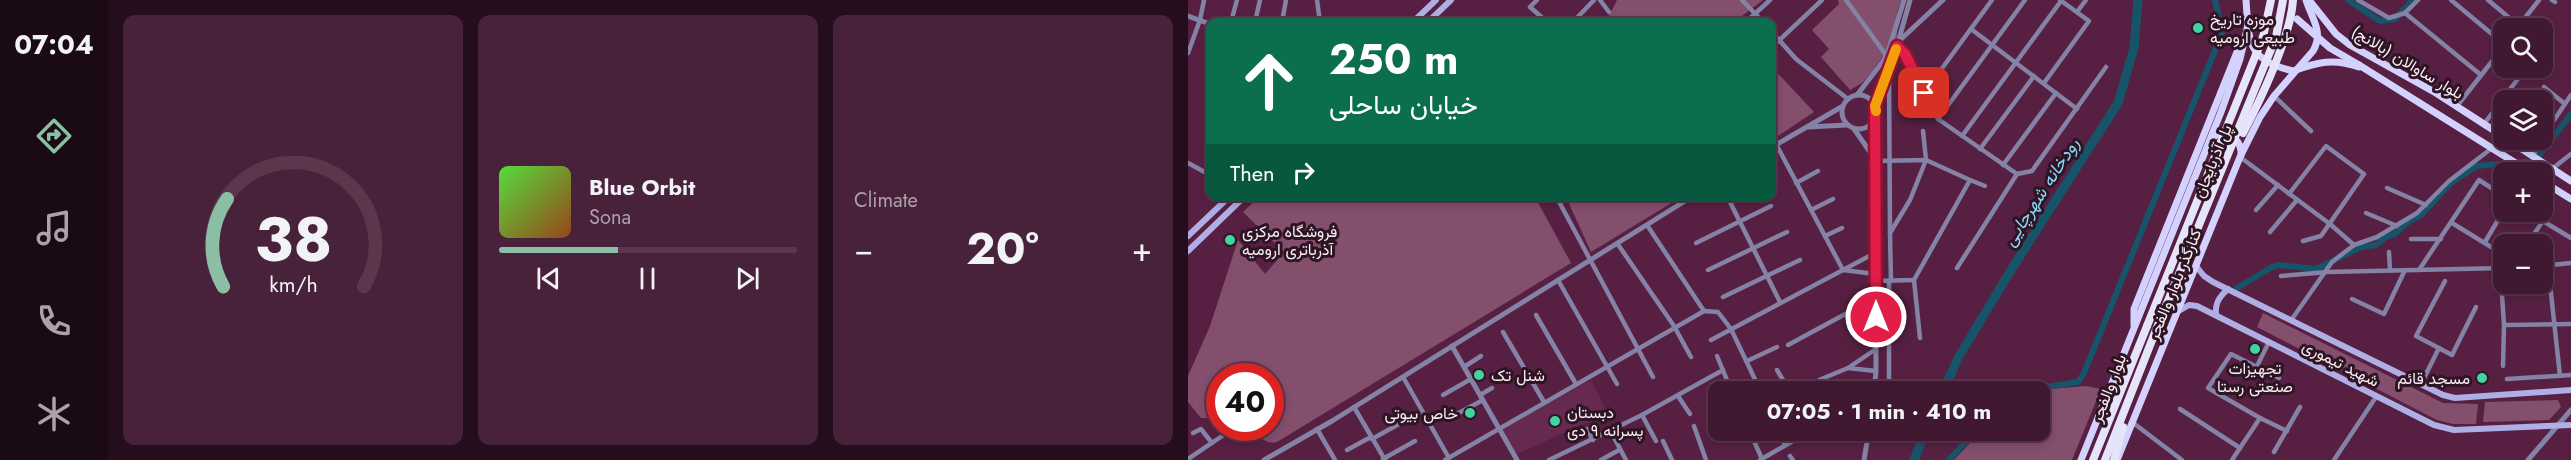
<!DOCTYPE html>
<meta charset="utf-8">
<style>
:root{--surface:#411832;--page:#48213a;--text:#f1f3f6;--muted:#aea0ac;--line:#5a374d;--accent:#8abfa5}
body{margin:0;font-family:Jost,Vazirmatn,sans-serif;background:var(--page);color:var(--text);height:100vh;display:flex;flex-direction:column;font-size:22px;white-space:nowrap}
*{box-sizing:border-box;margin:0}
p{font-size:20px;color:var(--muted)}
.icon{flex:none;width:33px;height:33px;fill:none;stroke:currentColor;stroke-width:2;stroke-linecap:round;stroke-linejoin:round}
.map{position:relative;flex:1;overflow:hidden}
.side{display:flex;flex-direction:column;gap:15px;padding:15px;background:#240d1c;width:1080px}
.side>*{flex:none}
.banner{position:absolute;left:18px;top:18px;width:570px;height:183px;border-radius:12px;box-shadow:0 3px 9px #0003,0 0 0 2px var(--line);background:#0b6e4f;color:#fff;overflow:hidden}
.fabs{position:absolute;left:1305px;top:18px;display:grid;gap:12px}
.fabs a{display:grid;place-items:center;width:60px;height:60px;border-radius:12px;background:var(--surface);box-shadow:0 3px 9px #0003,0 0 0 2px var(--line);font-size:30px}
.speed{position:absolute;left:18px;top:363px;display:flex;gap:12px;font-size:30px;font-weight:700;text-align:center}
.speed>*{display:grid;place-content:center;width:78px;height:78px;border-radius:50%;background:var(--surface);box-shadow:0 3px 9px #0003,0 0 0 2px var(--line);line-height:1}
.speed .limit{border:9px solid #d22;background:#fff;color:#111}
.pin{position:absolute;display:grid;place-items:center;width:51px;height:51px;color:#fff;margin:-26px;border-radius:12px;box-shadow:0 3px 9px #0006}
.me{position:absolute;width:66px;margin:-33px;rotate:0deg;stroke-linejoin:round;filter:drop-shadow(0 0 4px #0008)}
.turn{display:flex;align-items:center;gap:21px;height:126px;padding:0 24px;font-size:27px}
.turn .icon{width:78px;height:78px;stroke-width:2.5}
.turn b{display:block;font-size:42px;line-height:51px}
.then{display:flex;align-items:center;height:57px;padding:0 24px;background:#0003;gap:12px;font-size:22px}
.big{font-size:45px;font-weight:700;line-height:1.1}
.side .widget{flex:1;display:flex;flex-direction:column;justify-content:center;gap:9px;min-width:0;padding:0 21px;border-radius:12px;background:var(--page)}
.side .dial{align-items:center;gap:0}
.dial svg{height:156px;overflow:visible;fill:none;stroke:var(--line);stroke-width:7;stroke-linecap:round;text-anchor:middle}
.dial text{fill:var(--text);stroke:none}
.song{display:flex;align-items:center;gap:18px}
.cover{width:72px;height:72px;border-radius:9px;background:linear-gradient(135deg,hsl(110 70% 55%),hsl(20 70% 35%))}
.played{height:6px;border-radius:3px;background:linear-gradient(90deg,var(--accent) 40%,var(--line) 40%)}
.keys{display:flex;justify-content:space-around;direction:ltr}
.heat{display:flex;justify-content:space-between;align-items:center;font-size:33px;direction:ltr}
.side .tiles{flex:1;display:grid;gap:15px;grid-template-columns:repeat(3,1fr)}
.trip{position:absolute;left:520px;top:381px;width:342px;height:60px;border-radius:12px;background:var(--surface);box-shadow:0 3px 9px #0003,0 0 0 2px var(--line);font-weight:700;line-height:60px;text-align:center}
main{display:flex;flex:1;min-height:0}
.tab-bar{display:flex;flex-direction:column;width:108px;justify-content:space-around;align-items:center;background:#1a0a14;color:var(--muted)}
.tab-bar .icon{width:42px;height:42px}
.tab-bar .selected{color:var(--accent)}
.tab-bar b{font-size:27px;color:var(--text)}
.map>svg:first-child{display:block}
</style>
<main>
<nav class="tab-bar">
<b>07:04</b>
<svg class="icon selected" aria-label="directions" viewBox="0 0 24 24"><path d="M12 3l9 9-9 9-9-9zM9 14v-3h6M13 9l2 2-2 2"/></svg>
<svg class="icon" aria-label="music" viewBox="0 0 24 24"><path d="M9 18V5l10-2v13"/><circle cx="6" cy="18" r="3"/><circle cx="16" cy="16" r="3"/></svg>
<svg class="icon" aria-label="phone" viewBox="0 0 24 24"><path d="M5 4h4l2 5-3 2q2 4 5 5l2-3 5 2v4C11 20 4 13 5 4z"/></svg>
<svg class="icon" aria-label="climate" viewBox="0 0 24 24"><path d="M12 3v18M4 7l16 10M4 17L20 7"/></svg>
</nav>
<section class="side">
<div class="tiles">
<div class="widget dial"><svg viewBox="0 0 100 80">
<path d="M14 69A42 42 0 1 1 86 69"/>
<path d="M14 69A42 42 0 0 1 16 24" stroke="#8abfa5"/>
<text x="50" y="56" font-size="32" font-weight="700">38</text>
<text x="50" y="72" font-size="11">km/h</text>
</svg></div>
<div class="widget">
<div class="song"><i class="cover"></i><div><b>Blue Orbit</b><p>Sona</p></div></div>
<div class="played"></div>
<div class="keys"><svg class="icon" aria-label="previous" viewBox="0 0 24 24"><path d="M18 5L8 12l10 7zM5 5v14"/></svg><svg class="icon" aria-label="pause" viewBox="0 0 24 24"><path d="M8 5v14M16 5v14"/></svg><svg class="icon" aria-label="next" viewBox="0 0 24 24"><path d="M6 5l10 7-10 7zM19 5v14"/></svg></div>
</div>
<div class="widget"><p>Climate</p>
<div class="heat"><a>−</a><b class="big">20°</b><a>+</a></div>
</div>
</div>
</section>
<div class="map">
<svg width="1383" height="460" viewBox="0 0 1383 460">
<rect width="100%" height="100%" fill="#572042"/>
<!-- built -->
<path fill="#662950" d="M403 380 420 413 325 456 314 431 316 428Z"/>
<!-- green -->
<g fill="#844e6d">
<path d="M429 0H575L546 22H418Z"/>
<path d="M650 0H713L709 13V37L682 74 674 83 662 90 633 57 641 49 624 30 651 4Z"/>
<path d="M584 67 626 112 584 140Z"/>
<path d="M71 197H347L383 263 89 442C77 445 70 435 62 428H82V376H32L31 418H13L0 402V376L22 326 50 240 77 274 96 252 55 212Z"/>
<path d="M378 197H493L403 252Z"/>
<path d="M1075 313 1255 403 1290 404 1288 424H1265L1249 420 1069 327Z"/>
<path d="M898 386 913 389 884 460H766L793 431 852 430V392L839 391Z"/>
<path d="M1370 400 1373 407 1361 420 1295 422 1297 402Z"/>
</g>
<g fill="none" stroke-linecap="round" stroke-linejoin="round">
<!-- canal -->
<g stroke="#165469" stroke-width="6">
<path d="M1160 0 1192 21 1207 19 1225 0"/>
<path d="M1049 288 1084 267 1091 265 1128 269 1173 247 1188 245 1198 237 1207 234 1220 222 1233 215 1263 183 1288 166 1347 161 1383 114"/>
<path d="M827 392 890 382 896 373 1032 38 1034 31 1027 0"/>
<path d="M761 460 788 430"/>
</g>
<!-- river -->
<g stroke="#165469" stroke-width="9">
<path d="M755 392 770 358 823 270 930 103 946 48 950 0"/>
<path d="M726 460 738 430"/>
</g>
<!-- minor -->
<g stroke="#8483a6" stroke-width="4.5">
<path d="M129 0 132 22"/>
<path d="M349 0 342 7 359 22"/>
<path d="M412 0 421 12"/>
<path d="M554 0 575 22"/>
<path d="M658 0 698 55"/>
<path d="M1170 0 1201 18 1217 13 1230 0"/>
<path d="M1263 0 1316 44"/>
<path d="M1300 0 1331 26"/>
<path d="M1364 0 1367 2"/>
<path d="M889 12 898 0"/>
<path d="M1217 13 1293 75"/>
<path d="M43 22 49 0"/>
<path d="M67 22 72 0"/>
<path d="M94 22 98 0"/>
<path d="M382 22H385L406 0"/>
<path d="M558 22 582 0"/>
<path d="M1329 28 1351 0"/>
<path d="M783 29 889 109"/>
<path d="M584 32 608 59 660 99"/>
<path d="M709 46 717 54 750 119 829 174 769 268"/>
<path d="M584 47 634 0"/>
<path d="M0 53 12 20 16 0"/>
<path d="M701 71 702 233"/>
<path d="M856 83 901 21 872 0"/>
<path d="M1356 87 1377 104"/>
<path d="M736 93 804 0"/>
<path d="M1086 96 1123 131"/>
<path d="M1269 106 1316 46"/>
<path d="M1354 116 1363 123"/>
<path d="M750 119 837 0"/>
<path d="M1296 124 1338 68"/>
<path d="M774 136 873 1"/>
<path d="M1354 138 1383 95"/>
<path d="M588 144 655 270"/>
<path d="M792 149 846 76"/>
<path d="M1345 156 1353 140"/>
<path d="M1052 157 1142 224 1166 245"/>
<path d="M688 161 738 160 782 180 726 280 732 338"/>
<path d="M0 163 22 175"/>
<path d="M815 165 868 93"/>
<path d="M1364 169 1383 154"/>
<path d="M829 174 844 171 918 67"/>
<path d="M782 180 797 186"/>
<path d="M608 183 630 171"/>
<path d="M1199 188 1238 205"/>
<path d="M1101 194 1138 146 1176 174 1133 236 1115 241"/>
<path d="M368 196 465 377"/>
<path d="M539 196 592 302"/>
<path d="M623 210 645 199"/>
<path d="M1068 210 1090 185"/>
<path d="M1340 212 1383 238"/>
<path d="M1178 213 1209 226"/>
<path d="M1264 223 1316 255"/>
<path d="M459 225 516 311"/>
<path d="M1082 232 1109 200"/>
<path d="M637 236 654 228"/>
<path d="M1223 239H1253"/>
<path d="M1297 242 1316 210"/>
<path d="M429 243 486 326 503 357"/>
<path d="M508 243 583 206"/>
<path d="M1339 244 1355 221"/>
<path d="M1201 252 1202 270"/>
<path d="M1354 266 1383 263"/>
<path d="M520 270 599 232"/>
<path d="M655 270 687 274"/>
<path d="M1231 270 1291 180 1316 196"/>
<path d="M1093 276 1139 272 1316 268"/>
<path d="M370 280 429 384"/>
<path d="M687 281 726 280"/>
<path d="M703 281 702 233 722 200 738 160 735 131"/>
<path d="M1257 281 1228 336 1264 355 1288 307"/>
<path d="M1362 284 1372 376"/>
<path d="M1314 295 1316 325"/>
<path d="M535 297 612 260"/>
<path d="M1164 299 1196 314 1217 270"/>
<path d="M664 311 688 317"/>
<path d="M348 315 388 384"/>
<path d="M1104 319 1144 262 1166 245 1189 237 1229 213 1261 181 1304 148"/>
<path d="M315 332 356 402"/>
<path d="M523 340 687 253"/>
<path d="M600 345 687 298"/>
<path d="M529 356 544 392"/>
<path d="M559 361 589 347"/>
<path d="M1069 366 1081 342"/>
<path d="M1315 366 1316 325 1383 324"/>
<path d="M276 367 293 356"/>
<path d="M660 368 688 371"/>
<path d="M589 370 602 392"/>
<path d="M215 377 261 458"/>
<path d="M1319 379 1383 375"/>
<path d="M631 380 660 368 688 349"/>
<path d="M1233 384 1251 348"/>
<path d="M687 387 698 389 701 383V281"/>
<path d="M255 395 283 379"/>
<path d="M292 395 304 388"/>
<path d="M490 396 502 414"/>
<path d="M166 407 197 460"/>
<path d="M992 409 1052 448"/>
<path d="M267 415 295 400"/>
<path d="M454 415 468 441"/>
<path d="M1072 418 1020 388 1043 354 1091 378"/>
<path d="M944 422 994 460"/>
<path d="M506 426 518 460"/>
<path d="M129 429 147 460"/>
<path d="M399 429 405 440"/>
<path d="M422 430 438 460"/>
<path d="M561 430 574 459"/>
<path d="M590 430 597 445"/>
<path d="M5 433 13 429 24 443"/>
<path d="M525 436 536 430"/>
<path d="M184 439 211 424"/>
<path d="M475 441 484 460"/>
<path d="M159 450 183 437"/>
<path d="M1086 452 1112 407"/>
<path d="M602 456 605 460"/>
<path d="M0 459 46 428"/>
<path d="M195 459 227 441"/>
<path d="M257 460 516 311 530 312 543 329 573 392"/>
<path d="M361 460 454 415 535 370"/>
<path d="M413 460 431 450"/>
<path d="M572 460 624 430"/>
<path d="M1044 460 1072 418 1099 431"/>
<path d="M1146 460 1188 397"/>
</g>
<!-- tertiary -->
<g stroke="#8483a6" stroke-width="5">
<path d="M0 16 22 24"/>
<path d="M711 39 722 0"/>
<circle cx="671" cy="112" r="17"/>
<path d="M669 95 696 60 701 49 716 0"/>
<path d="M687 106 711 41 755 0"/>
<path d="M619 127 659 125"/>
<path d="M666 129 687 159"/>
<path d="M584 147 655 106"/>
<path d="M264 346 329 460"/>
<path d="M686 392 688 371 687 117"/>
<path d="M76 460 144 421 505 196"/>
<path d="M676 460 681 430"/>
<path d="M1340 460 1383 410"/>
</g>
<!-- secondary -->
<g stroke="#afaee5" stroke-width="6">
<path d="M225 22 248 0"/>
<path d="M240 22 263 0"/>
<path d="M0 236 42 196"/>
<path d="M0 251 57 196"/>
<path d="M1008 266 1016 276 1025 282 1255 395 1267 398 1383 390"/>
<path d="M989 312 1001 305 1009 306 1246 425 1266 430 1383 425"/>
<path d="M1028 315C1027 303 1031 297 1040 289"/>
</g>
<!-- primary -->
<g stroke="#d3d2fe" stroke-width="7">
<path d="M1058 0C1061 41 1058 60 1105 71 1130 62 1145 58 1171 67"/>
<path d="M1121 0 1148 34 1162 45 1248 93 1316 137"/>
<path d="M1171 65 1342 172"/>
<path d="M1023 139 1031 133C1044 134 1054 141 1053 155"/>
<path d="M1320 140 1383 181"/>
<path d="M1354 181 1383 199"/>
<path d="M946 325V309L1051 47"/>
<path d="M921 414 928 383"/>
<path d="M893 460 1033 112 1052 59 1060 25"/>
<path d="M929 460 1052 157 1072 117 1086 96 1125 51C1136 32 1124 19 1118 0"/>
</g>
<!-- trunk -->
<g stroke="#e5e4fa" stroke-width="8">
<path d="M1075 37 1083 0"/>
<path d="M905 460 959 326"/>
<path d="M917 460 968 330"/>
<path d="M926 460 935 427"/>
</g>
<!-- primary-bridge -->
<path stroke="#d3d2fe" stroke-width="7" d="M1109 19 1142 48 1171 65"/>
<!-- trunk-bridge -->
<g stroke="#e5e4fa" stroke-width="8">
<path d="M1055 133C1072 101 1103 36 1105 0"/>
<path d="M959 326 1075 37"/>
<path d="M968 330 1088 37 1095 0"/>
</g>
</g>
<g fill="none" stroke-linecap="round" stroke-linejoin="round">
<defs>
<path id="route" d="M688 317 687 106 709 46 717 54 736 93"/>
</defs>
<!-- route casing -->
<use href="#route" stroke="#92132f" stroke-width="15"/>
<!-- route -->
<use href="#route" stroke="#e11d48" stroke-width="10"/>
<!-- slow -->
<path stroke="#f59e0b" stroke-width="10" d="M688 111 687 106 708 49"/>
</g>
<!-- markers -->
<g fill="#41d4a1" stroke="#2e1524" stroke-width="2">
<circle cx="1010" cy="28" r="6"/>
<circle cx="42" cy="240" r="6"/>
<circle cx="1067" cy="349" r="6"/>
<circle cx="291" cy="375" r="6"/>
<circle cx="1294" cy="378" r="6"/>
<circle cx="282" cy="413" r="6"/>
<circle cx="367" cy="421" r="6"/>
</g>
<g text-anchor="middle" stroke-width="6" stroke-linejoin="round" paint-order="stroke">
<!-- poi labels -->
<g font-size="16" fill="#fbecf3" stroke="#2e1524" text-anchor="start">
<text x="1022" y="25">موزه تاریخ<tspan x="1022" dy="18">طبیعی ارومیه</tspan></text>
<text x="54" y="237">فروشگاه مرکزی<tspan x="54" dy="18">آذرباتری ارومیه</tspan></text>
<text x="1067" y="374" text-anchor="middle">تجهیزات<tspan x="1067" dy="18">صنعتی رستا</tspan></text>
<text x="303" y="381">شنل تک</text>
<text x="1282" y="384" text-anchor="end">مسجد قائم</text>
<text x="379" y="418">دبستان<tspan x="379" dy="18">پسرانه ۹ دی</tspan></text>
<text x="270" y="419" text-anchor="end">خاص بیوتی</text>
</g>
<!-- street labels -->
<g font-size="16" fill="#fbecf3" stroke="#2e1524">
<text transform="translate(1220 62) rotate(31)" y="6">بلوار ساوالان (بالانج)</text>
<text transform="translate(1024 161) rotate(-68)" y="6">پل آذربایجان</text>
<text transform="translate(986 284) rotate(-68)" y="6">کنارگذر بلوار والفجر</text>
<text transform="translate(1153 363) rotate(27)" y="6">شهید تیموری</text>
<text transform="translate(920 388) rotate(-69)" y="6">بلوار والفجر</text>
</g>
<!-- water labels -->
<g font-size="18" font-style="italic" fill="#8bd8f7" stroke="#2e1524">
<text transform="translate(853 192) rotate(-57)" y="6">رودخانه شهرچایی</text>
</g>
</g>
</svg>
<div class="fabs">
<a><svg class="icon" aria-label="search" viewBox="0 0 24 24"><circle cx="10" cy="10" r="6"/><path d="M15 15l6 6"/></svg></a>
<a><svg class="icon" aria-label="layers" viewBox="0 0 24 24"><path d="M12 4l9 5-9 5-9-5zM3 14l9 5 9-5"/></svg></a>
<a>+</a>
<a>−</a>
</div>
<div class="speed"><div class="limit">40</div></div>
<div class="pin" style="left:736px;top:93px;background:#d93025"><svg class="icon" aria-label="arrive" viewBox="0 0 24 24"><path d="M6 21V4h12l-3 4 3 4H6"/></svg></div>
<svg class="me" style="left:688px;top:317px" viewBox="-20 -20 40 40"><circle r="17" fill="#e11d48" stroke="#fff" stroke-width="3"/><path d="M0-11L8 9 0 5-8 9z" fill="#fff"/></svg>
<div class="trip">07:05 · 1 min · 410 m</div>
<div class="banner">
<div class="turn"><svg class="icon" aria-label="ahead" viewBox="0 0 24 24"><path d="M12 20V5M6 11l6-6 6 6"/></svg><div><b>250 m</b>خیابان ساحلی</div></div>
<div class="then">Then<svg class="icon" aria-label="right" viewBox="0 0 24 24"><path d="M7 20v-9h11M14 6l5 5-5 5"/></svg></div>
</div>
</div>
</main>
